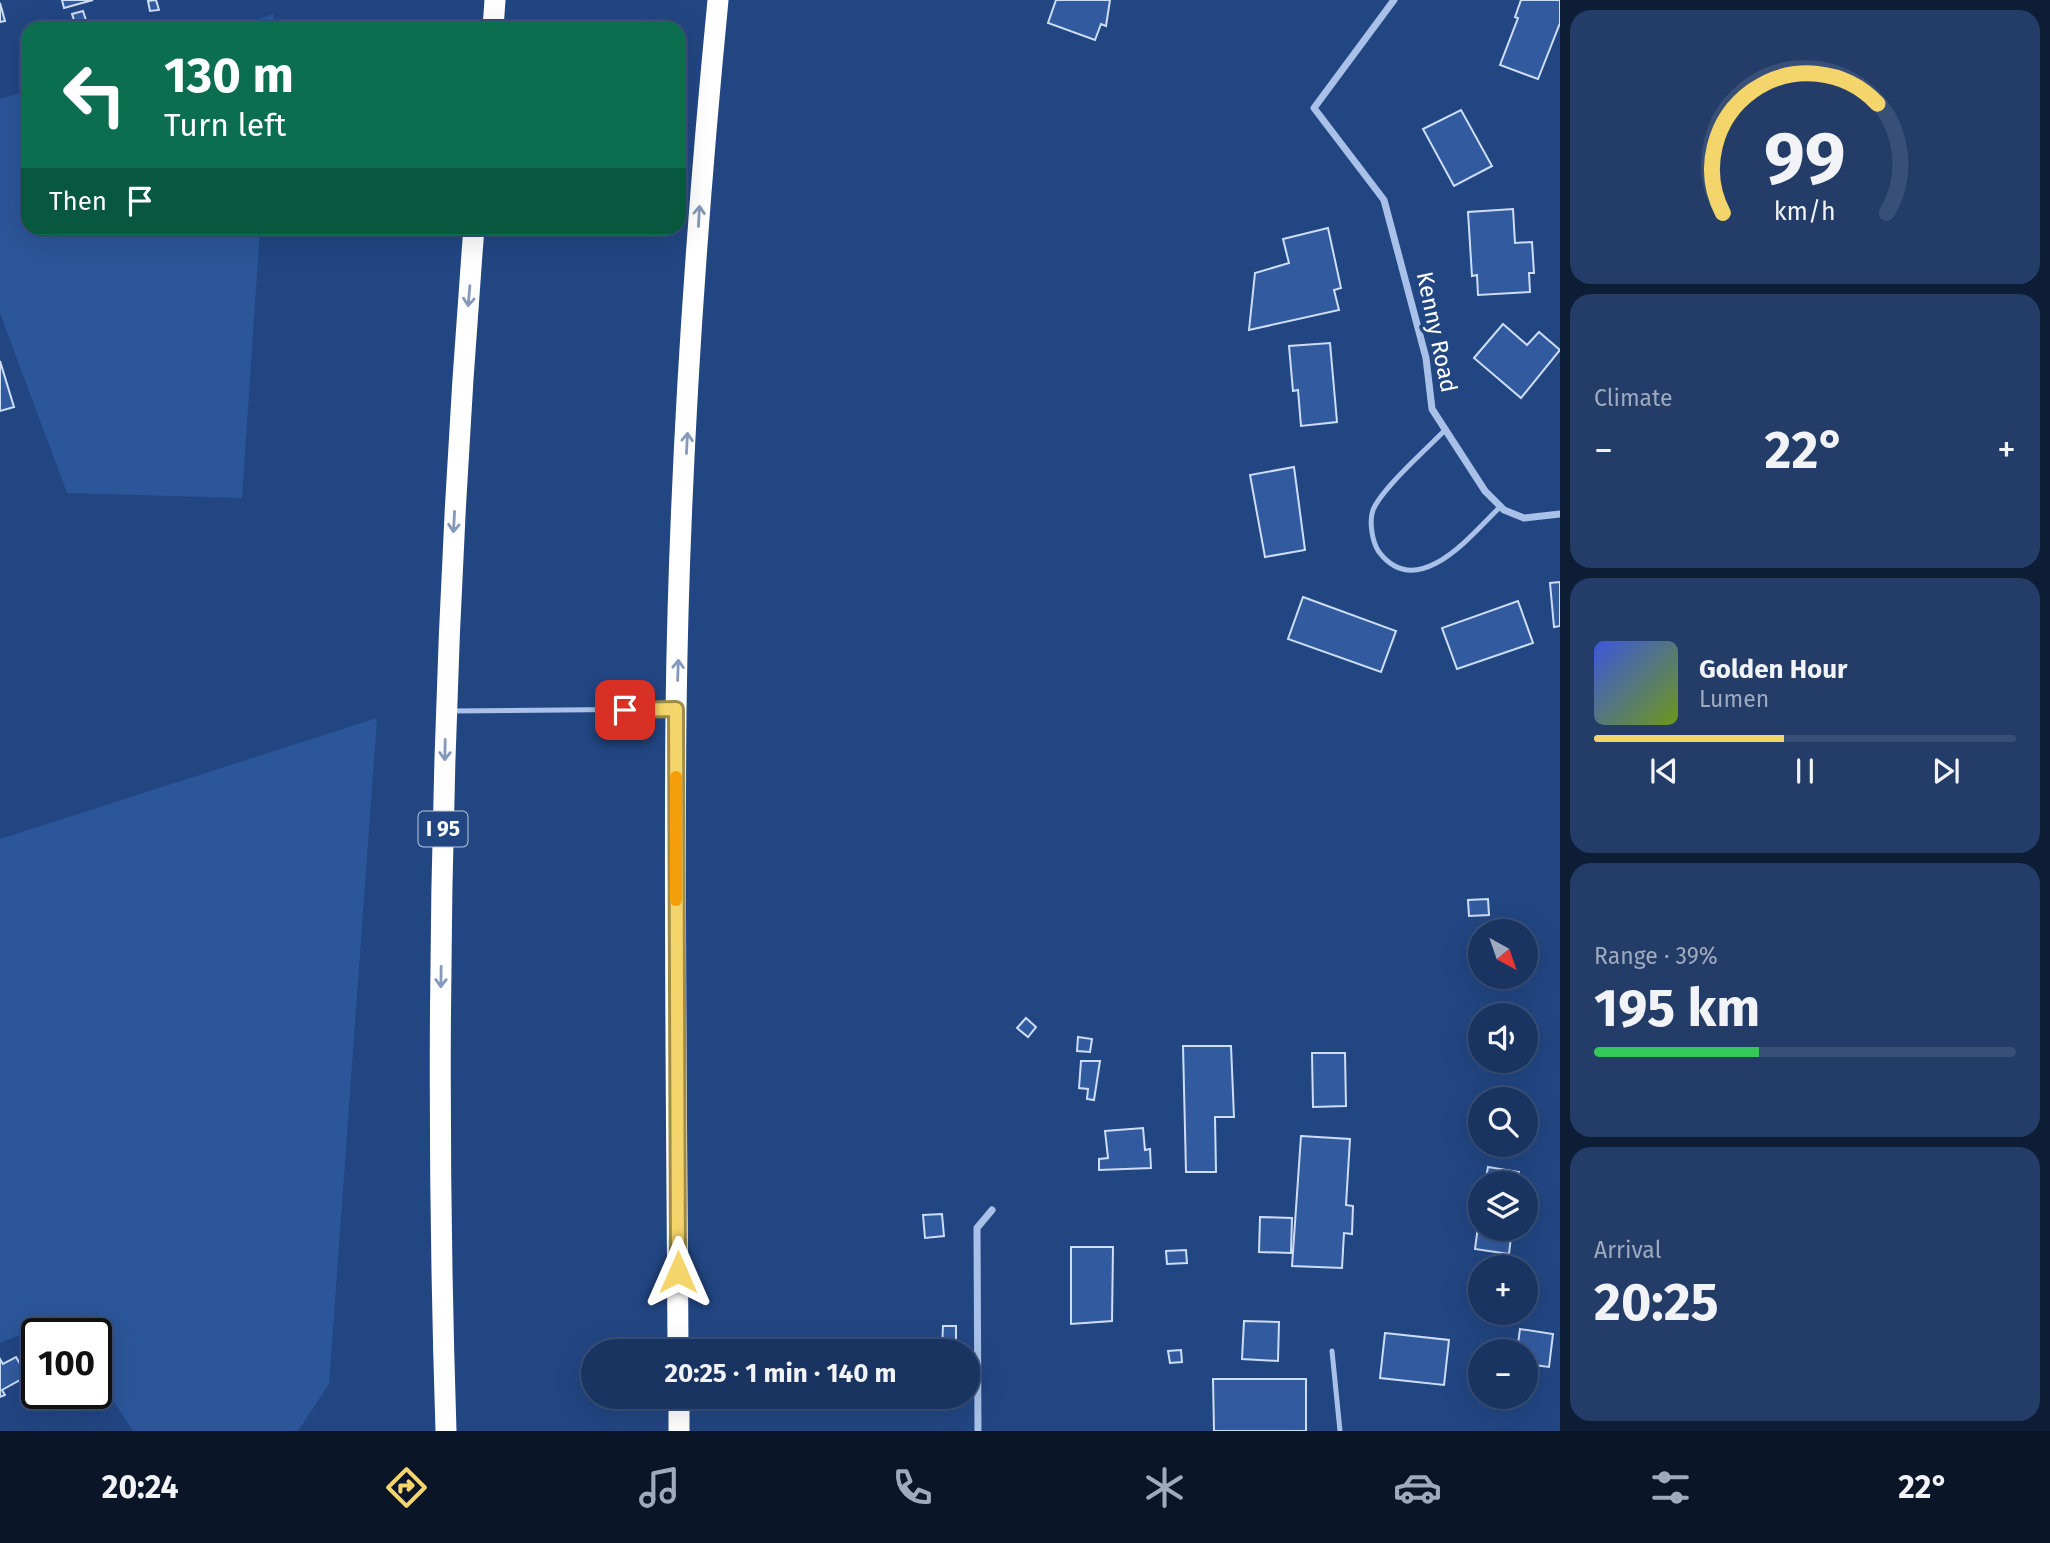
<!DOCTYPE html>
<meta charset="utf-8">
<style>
:root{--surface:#1a3462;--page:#233c68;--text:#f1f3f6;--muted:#9faabe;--line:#384f77;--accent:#f4d56b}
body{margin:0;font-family:"Fira Sans",sans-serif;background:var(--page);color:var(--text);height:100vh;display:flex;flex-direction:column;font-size:26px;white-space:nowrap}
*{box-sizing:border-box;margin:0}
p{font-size:23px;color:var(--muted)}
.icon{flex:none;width:38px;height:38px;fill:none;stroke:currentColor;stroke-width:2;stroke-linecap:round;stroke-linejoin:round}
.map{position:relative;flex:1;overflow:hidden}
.sheet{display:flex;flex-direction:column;gap:10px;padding:10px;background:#0e1d36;width:490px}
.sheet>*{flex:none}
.hud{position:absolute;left:21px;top:21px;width:665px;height:214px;border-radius:21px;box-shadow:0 7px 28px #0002,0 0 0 2px var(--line);background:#0b6e4f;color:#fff;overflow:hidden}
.needle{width:46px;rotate:140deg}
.buttons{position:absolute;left:1468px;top:919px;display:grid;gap:14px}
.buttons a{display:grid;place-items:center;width:70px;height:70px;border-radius:50%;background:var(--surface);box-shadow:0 7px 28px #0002,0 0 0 2px var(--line);font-size:35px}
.speed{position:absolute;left:21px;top:1318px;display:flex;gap:14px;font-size:35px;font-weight:700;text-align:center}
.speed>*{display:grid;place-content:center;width:91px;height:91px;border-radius:50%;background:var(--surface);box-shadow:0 7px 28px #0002,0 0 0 2px var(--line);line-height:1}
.speed .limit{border:4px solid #111;border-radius:10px;background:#fff;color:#111}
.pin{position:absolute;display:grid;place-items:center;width:60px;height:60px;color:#fff;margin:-30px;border-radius:14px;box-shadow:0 4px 10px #0006}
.me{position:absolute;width:77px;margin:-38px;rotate:0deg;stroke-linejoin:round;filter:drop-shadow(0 0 5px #0008)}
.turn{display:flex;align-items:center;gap:24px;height:147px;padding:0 28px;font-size:32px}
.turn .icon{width:91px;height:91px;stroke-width:2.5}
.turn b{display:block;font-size:49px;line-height:60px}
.then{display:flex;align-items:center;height:66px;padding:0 28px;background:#0003;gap:14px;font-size:26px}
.big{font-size:52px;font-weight:700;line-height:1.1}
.sheet .widget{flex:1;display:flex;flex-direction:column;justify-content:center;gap:10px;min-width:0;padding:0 24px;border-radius:21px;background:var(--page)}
.sheet .dial{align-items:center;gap:0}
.dial svg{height:182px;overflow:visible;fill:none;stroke:var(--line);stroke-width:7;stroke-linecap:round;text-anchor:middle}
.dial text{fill:var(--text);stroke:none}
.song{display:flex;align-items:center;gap:21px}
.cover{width:84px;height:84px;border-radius:10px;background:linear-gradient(135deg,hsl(230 70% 55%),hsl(80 70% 35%))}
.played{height:7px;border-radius:4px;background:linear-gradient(90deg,var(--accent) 45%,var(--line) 45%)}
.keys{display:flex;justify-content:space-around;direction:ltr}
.heat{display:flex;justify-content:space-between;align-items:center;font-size:38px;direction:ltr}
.charge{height:10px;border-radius:5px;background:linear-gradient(90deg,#34c759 39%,var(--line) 0)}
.trip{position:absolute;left:581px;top:1339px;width:399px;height:70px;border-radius:35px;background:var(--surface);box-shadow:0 7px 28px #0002,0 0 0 2px var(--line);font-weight:700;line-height:70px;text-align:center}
.menu{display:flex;height:112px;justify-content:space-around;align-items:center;background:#0a1527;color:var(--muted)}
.menu .icon{width:49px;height:49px}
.menu .on{color:var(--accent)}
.menu b{font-size:32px;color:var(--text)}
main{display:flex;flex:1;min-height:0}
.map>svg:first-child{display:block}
</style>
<main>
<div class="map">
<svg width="1560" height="1431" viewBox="0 0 1560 1431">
<rect width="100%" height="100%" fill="#224682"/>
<!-- green -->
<g fill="#2c569a">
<path d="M274 14 273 28H230Z"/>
<path d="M28 91V228H260L242 498 67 493 0 313V99Z"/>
<path d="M377 718 329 1384 298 1431H133L96 1374V1334L70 1333 60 1318 0 1343V839Z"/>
</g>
<!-- building -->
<g fill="#325b9f" stroke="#cdddf6" stroke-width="2">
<path d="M62 0H93L64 8Z"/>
<path d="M156 0 159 10 150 11 148 1Z"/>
<path d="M1056 0H1110L1106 26 1101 24 1095 40 1048 23Z"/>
<path d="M1521 0H1560V23L1538 79 1500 65 1518 18 1515 17Z"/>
<path d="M0 3 5 21 0 22Z"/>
<path d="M83 11 87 23 76 26 72 14Z"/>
<path d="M1461 110 1492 166 1454 186 1423 129Z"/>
<path d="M1513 209 1515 243 1532 242 1534 273H1529L1530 292 1478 295 1477 275 1472 276 1468 212Z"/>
<path d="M1328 228 1341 288 1334 290 1339 310 1249 330 1255 273 1289 263 1283 239Z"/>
<path d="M1503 324 1527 345 1539 332 1560 350 1521 398 1474 358Z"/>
<path d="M1330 343 1337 422 1301 426 1298 390 1293 391 1289 346Z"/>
<path d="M0 361 14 407 0 411Z"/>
<path d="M1294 467 1305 550 1265 557 1250 475Z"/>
<path d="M1560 582V626L1554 627 1550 583Z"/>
<path d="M1303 597 1396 631 1381 672 1288 639Z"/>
<path d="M1518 601 1533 643 1457 669 1442 628Z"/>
<path d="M1488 899 1489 915 1469 916 1468 900Z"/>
<path d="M1026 1018 1036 1027 1028 1037 1017 1028Z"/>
<path d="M1078 1037 1092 1039 1090 1052 1077 1051Z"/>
<path d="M1183 1046H1231L1234 1117H1215L1216 1172H1186Z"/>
<path d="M1312 1053H1345L1346 1106 1313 1107Z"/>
<path d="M1081 1061H1100L1094 1100 1087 1099 1088 1089 1079 1088Z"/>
<path d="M1143 1128 1145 1150 1150 1149 1151 1168 1099 1170V1159L1108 1158 1105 1131Z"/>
<path d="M1301 1136 1350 1139 1346 1205 1353 1206 1352 1234 1344 1233 1342 1268 1292 1266Z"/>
<path d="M1488 1167 1519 1172 1518 1183H1485Z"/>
<path d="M1480 1212V1228H1512L1509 1254 1475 1249Z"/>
<path d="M942 1214 944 1236 925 1238 923 1215Z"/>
<path d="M1260 1217 1292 1218 1291 1253 1259 1252Z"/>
<path d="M1071 1247H1113L1112 1321 1071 1324Z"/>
<path d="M1186 1250 1187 1263 1167 1264 1166 1251Z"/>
<path d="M1244 1321 1279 1322 1278 1361 1242 1359Z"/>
<path d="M943 1326H956V1348H942Z"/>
<path d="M1520 1329 1553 1334 1549 1367 1526 1364V1351H1517Z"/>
<path d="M1385 1333 1449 1340 1444 1385 1380 1378Z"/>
<path d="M1181 1350 1182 1362 1170 1363 1168 1351Z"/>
<path d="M16 1357 27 1376 2 1390 5 1395 0 1397V1359L3 1364Z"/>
<path d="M1213 1379H1306V1431H1214Z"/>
</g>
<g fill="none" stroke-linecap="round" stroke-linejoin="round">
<!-- service -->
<g stroke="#a9c1e8" stroke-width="5">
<path d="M1446 429C1428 448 1382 488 1373 510 1369 521 1372 542 1379 552 1418 603 1472 534 1501 506"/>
<path d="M452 711 670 709"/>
<path d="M1332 1351 1340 1431"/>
</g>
<!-- minor -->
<g stroke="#a9c1e8" stroke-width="7">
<path d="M1394 0 1314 108 1384 200 1426 358 1432 409 1485 491 1504 510 1524 518 1560 514"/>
<path d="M978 1431 977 1228 992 1210"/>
</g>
<!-- motorway -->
<g stroke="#fff" stroke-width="21">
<path d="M493 28 495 0"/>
<path d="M678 1351C677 1138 674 925 676 712 679 475 695 236 718 0"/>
<path d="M679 1396V1431"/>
<path d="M446 1431C433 1029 442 628 474 228"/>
</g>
</g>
<!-- one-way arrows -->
<defs><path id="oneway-shaft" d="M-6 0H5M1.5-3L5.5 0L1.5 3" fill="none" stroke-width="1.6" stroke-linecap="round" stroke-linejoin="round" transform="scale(1.75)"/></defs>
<g stroke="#8599ba">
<use href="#oneway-shaft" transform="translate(699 216) rotate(-87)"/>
<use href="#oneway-shaft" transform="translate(469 296) rotate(95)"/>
<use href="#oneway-shaft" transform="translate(687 443) rotate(-87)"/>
<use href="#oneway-shaft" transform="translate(454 522) rotate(93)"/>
<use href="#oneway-shaft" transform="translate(678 670) rotate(-88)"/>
<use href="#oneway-shaft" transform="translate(445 750) rotate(91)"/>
<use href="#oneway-shaft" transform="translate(441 977) rotate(91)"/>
</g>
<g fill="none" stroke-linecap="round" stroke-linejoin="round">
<defs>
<path id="route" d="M625 710 676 709 678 1272"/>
</defs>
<!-- route casing -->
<use href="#route" stroke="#9f8a46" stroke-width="18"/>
<!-- route -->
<use href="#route" stroke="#f4d56b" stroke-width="12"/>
<!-- slow -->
<path stroke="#f59e0b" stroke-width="12" d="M676 777V900"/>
</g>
<g text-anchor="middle" stroke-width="7" stroke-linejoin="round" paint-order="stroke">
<!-- shield labels -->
<rect fill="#224682" stroke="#bdc8da" stroke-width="2" x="418.5" y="811.5" width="49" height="35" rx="5"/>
<g font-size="21" font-weight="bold" fill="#fff">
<text x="443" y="836">I 95</text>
</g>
<!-- street labels -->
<g font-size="23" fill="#fff" stroke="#224682">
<text transform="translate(1437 332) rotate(78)" y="8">Kenny Road</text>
</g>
</g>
</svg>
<div class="buttons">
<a><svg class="needle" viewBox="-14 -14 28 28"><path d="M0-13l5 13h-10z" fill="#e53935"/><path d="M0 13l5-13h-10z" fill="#9faabe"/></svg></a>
<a><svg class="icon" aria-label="sound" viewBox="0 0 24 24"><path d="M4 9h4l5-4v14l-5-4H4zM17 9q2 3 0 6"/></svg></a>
<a><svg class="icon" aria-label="search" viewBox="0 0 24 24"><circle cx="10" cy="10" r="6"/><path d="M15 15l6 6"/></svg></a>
<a><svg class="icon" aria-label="layers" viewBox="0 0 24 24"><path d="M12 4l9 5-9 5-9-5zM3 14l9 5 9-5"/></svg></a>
<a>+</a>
<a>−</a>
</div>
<div class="speed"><div class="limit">100</div></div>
<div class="pin" style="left:625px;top:710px;background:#d93025"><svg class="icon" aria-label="arrive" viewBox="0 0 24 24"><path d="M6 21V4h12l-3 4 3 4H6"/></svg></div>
<svg class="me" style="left:678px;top:1272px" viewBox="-20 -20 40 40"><path d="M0-17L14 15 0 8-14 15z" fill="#f4d56b" stroke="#fff" stroke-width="4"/></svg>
<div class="trip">20:25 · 1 min · 140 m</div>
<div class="hud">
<div class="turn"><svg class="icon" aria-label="left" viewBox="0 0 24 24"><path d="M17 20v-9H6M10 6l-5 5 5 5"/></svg><div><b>130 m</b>Turn left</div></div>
<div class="then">Then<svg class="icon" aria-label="arrive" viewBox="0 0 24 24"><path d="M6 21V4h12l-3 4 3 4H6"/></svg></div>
</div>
</div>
<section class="sheet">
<div class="widget dial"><svg viewBox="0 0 100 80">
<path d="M14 69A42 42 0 1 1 86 69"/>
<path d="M14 69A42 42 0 0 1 82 21" stroke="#f4d56b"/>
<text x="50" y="56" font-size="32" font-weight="700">99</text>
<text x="50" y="72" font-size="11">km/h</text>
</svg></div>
<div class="widget"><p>Climate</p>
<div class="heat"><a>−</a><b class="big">22°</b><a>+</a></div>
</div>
<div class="widget">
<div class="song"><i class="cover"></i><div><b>Golden Hour</b><p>Lumen</p></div></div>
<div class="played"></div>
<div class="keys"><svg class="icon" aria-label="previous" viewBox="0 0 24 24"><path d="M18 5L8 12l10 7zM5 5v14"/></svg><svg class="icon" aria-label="pause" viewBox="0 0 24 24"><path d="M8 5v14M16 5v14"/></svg><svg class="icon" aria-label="next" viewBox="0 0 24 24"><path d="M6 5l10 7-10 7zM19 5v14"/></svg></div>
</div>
<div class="widget"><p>Range · 39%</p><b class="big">195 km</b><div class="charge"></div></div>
<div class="widget"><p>Arrival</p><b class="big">20:25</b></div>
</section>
</main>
<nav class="menu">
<b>20:24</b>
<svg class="icon on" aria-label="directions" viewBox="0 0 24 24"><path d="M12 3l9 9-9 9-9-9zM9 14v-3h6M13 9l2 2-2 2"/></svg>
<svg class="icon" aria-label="music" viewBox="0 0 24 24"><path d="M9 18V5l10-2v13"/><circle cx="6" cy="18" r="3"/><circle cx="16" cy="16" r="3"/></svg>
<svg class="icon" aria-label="phone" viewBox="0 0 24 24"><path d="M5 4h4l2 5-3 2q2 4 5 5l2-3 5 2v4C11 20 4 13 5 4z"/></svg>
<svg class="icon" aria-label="climate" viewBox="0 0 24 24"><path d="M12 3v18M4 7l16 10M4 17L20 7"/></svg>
<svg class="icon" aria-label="car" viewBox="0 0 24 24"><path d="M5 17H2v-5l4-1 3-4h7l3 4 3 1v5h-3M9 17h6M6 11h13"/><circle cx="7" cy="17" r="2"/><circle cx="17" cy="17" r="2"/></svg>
<svg class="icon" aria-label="filters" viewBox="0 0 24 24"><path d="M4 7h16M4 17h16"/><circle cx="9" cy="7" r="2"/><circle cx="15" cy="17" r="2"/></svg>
<b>22°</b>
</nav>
